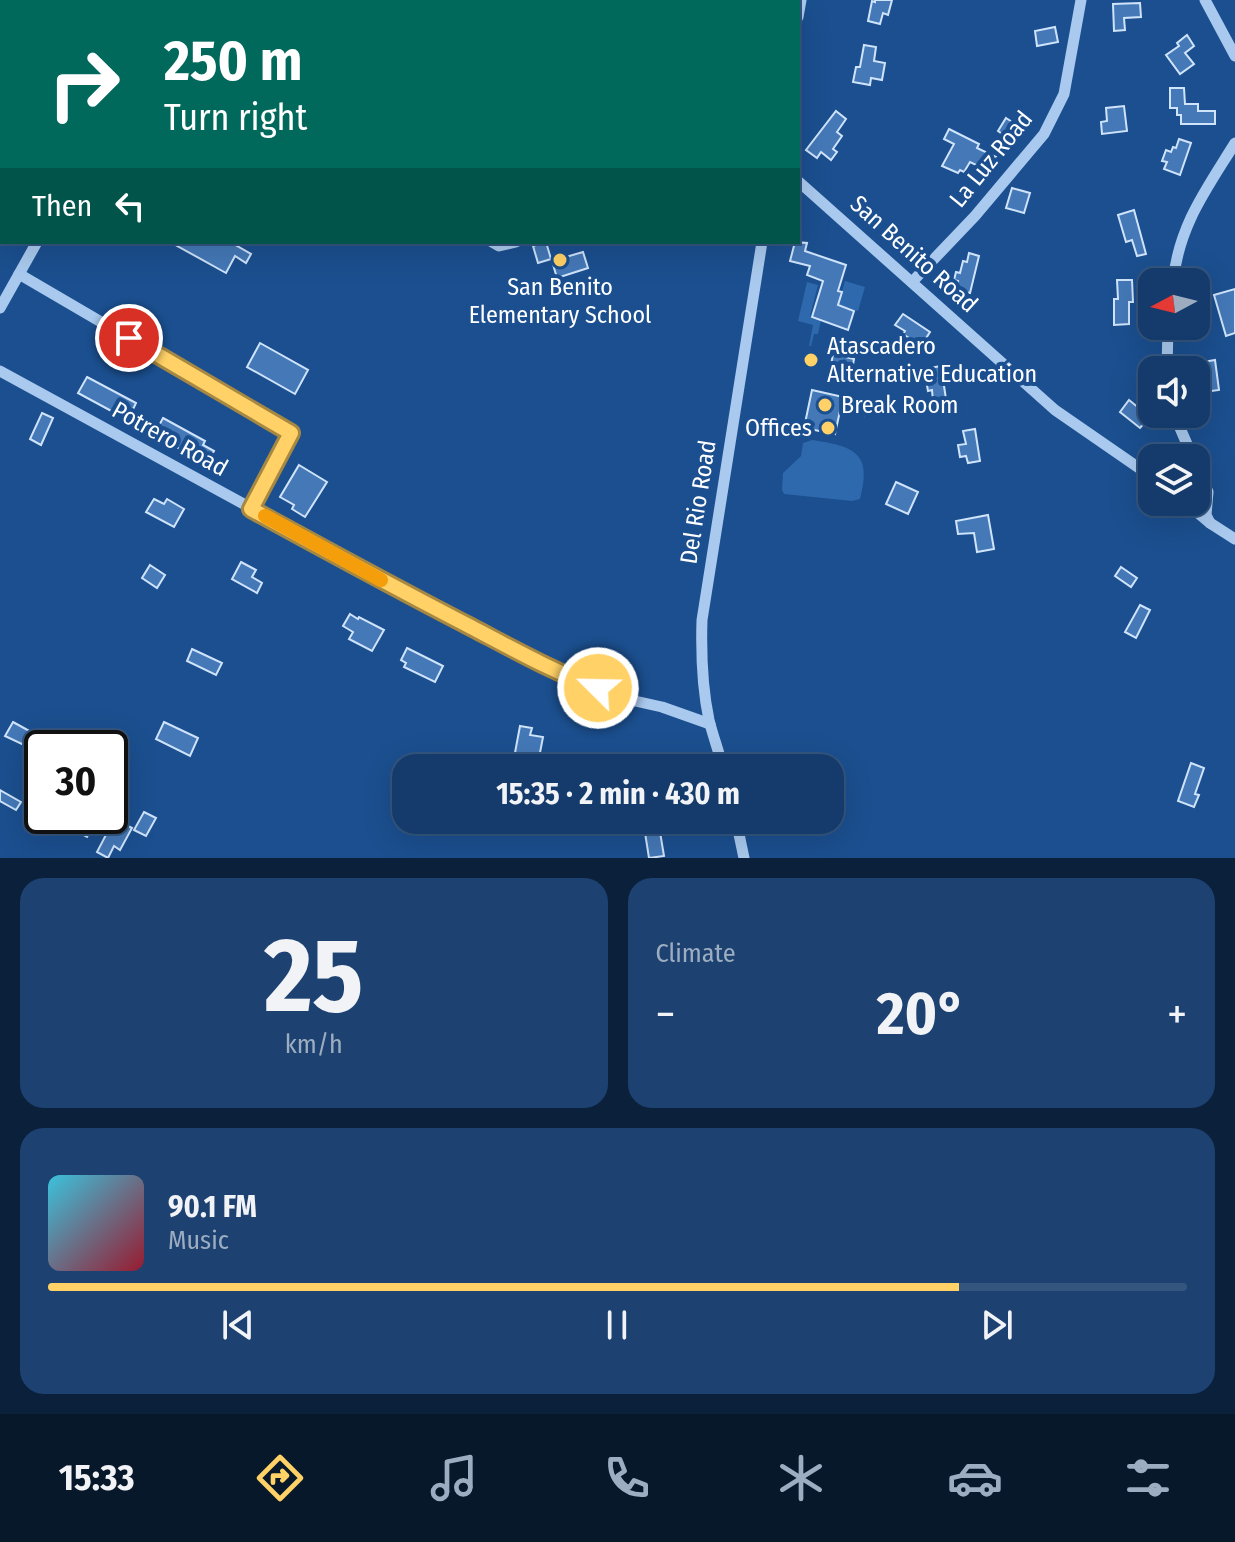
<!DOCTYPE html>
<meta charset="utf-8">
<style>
:root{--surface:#143b6b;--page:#1d4271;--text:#f1f3f6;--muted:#9dadc1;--line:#33557e;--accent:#ffd166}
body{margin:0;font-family:"Fira Sans Condensed",sans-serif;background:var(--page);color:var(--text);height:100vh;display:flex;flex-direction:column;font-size:30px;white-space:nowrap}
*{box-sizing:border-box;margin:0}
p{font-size:26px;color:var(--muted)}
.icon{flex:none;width:44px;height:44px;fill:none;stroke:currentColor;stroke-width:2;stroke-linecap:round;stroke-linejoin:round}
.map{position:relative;height:858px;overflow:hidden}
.panel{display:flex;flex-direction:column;gap:20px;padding:20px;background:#0b203b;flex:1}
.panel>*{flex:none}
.top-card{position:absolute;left:0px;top:0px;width:800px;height:244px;box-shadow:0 8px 32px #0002,0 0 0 2px var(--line);background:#00695c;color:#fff;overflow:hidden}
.needle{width:52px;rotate:263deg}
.fabs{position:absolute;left:1138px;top:268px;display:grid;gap:16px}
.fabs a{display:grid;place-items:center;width:72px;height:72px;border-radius:16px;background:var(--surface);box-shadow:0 8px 32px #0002,0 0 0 2px var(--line);font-size:40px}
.speed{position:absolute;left:24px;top:730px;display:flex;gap:16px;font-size:40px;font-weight:700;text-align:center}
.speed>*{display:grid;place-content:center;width:104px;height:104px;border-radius:50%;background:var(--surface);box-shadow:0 8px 32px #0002,0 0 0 2px var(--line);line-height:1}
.speed .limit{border:4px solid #111;border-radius:12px;background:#fff;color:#111}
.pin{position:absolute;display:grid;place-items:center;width:68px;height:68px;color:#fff;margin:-34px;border:4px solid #fff;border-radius:50%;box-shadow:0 2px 8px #0007}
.me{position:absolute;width:88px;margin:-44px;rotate:293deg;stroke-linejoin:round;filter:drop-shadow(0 0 6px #0008)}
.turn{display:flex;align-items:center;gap:28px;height:168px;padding:0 32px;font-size:36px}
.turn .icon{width:104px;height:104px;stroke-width:2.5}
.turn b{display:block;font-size:56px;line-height:68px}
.then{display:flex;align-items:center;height:76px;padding:0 32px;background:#0003;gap:16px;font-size:30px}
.big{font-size:60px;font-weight:700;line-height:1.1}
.panel .tile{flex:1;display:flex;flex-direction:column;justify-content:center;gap:12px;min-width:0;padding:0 28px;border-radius:24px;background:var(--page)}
.panel .dial{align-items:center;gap:0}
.dial b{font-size:104px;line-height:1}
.song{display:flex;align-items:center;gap:24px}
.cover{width:96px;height:96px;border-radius:12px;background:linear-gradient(135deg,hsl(190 70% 55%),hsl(350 70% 35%))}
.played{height:8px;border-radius:4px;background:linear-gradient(90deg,var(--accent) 80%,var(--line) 80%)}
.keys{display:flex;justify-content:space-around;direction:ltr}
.heat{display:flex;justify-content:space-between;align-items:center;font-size:44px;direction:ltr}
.panel .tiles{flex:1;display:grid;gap:20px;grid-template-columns:1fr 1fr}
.tile:last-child{grid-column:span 2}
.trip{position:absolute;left:392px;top:754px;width:452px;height:80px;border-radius:24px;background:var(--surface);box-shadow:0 8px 32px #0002,0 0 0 2px var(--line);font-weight:700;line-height:80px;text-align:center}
.tabs{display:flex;height:128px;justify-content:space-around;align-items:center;background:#08182b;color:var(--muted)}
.tabs .icon{width:56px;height:56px}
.tabs .selected{color:var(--accent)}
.tabs b{font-size:36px;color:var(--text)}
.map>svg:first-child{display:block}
</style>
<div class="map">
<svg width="1235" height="858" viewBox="0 0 1235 858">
<rect width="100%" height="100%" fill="#1b4f8f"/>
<!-- green -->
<g fill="#2e69ad">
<path d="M192 0H411L410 2H191Z"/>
<path d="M845 281 865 287 858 311 838 305Z"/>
<path d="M807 282 818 285 810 316 821 320 818 334H814L811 346H809L813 325 798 321Z"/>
<path d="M812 440C853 446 873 452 860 499L852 501 784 494 782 490 783 473 801 456 803 443Z"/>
</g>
<!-- building -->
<g fill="#4478b7" stroke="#cfe3fa" stroke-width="2">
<path d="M875 0H892L888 15 883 13 880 24 868 21 872 1 875 2Z"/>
<path d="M1140 3 1141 17 1124 18 1125 30 1114 31 1113 4Z"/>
<path d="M1055 27 1058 42 1037 46 1035 31Z"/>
<path d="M1187 35 1194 46 1185 53 1194 64 1180 74 1166 55 1179 46 1177 43Z"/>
<path d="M864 45 876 47 874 61 885 63 882 80 871 78 870 85 853 82 856 67H860Z"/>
<path d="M1170 88H1184L1185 104H1198V111H1215V124H1181V115H1177V108H1170Z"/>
<path d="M1124 106 1127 131 1102 134 1101 122 1107 121 1106 108Z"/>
<path d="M836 111 846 119 837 132 842 136 833 149 837 152 831 160 821 152 817 158 806 150Z"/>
<path d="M1006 118 1017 125 1008 138 998 131Z"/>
<path d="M949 129 979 144 977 148 996 157 989 171 970 162 964 172 960 170 958 173 942 166 954 144 944 139Z"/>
<path d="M1179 139 1191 143 1180 175 1164 169 1167 162 1162 161 1166 150 1171 152 1173 147 1176 148Z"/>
<path d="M1012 188 1030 193 1024 213 1006 208Z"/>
<path d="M1134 210 1146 254 1137 256 1132 240 1126 242 1118 215Z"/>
<path d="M170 242H230L251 254 246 263 235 256 226 273Z"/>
<path d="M546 242 551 259 538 263 533 246Z"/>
<path d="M795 242 807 243 805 251 846 265 838 291 842 292 838 305 854 311 848 330 812 317 823 281 807 275 810 266 790 261Z"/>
<path d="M583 252 588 268 557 278 552 261Z"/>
<path d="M969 253 979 256 970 293 956 290 958 281 954 280 956 272 960 273 963 261 967 262Z"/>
<path d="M1117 280H1132L1133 302H1129V324L1114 325V299H1118Z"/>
<path d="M1235 289V333L1226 336 1214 295Z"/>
<path d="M903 314 930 332 921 346 903 334 905 331 895 325Z"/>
<path d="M260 343 308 370 295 394 247 367Z"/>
<path d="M833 354 854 359 852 370 831 365Z"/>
<path d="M1215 360 1219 390 1196 393V366H1203V362Z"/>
<path d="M941 366 946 399 933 401 932 390 928 391 924 369Z"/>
<path d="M87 377 136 403 128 420 78 393Z"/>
<path d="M812 390 843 397 835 434 804 428Z"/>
<path d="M880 400 882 412 865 415 863 403Z"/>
<path d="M1129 400 1150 417 1140 428 1120 412Z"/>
<path d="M42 413 53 418 41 445 30 439Z"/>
<path d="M163 418 205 441 203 445 214 451 207 464 154 435Z"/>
<path d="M975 429 980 461 968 463 966 456 960 457 958 445 966 444 963 431Z"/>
<path d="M299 465 327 482 305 517 292 509 294 505 280 497Z"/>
<path d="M896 482 918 492 908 514 886 504Z"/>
<path d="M154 499 164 504 167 499 184 509 174 527 146 512Z"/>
<path d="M988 515 994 549 977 552 974 533 958 534 956 521Z"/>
<path d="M241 562 256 570 252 577 262 583 257 593 232 579Z"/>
<path d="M150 565 165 575 157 588 142 578Z"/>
<path d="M1121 567 1137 578 1131 587 1115 576Z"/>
<path d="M1140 605 1150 610 1136 638 1125 632Z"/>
<path d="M350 614 358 619 359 617 384 630 372 651 349 639 353 632 343 626Z"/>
<path d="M407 648 443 666 435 682 404 667 406 663 401 660Z"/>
<path d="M192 649 222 663 216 675 187 661Z"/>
<path d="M13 722 33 733 26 746 5 736Z"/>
<path d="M164 722 198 738 190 756 156 739Z"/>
<path d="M520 726 532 728 530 735 543 737 538 763 514 758Z"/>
<path d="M638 755 639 768H622L621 757Z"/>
<path d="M1191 763 1204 768 1195 794 1199 795 1194 807 1178 801Z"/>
<path d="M0 790 21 802 16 810 0 801Z"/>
<path d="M144 812 156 818 146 836 134 830Z"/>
<path d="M71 816H93L112 825 115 819 132 828 120 850 114 846 108 858 97 852 107 833 93 826 87 837 80 833 85 823Z"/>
<path d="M643 820H658L664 856 649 858Z"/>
</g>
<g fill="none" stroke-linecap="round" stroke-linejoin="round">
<!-- minor -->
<g stroke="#a9c9ee" stroke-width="11">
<path d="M473 0 477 2"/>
<path d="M1205 0 1235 56"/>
<path d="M167 2 168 0"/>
<path d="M798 17 801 0"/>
<path d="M798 181 1055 410 1152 477"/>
<path d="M492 242 499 246 516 242"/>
<path d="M19 274 291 433 251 509"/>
<path d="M912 282 975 216 1044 134 1064 94 1081 0"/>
<path d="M1173 282C1179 225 1206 190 1235 143"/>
<path d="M0 308 37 242"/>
<path d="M1167 370 1168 326"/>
<path d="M0 371 414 597 523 654 577 680 626 699 662 707 710 724"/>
<path d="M1174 414 1193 458"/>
<path d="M1196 464 1208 492 1206 515 1210 523"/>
<path d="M1185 502 1210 523 1235 539"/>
<path d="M723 768C719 752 713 736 709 720 702 687 701 653 702 620L762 242"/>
<path d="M736 820 744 858"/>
</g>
<!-- rail -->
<g stroke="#fff" stroke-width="3" stroke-dasharray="14 6" stroke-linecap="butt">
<path d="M89 2 90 0"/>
<path d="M0 165 2 161"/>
</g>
</g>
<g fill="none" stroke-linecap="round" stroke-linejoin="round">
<defs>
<path id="route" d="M129 338 291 433 251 509C324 549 397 589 471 627 513 649 554 672 598 688"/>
</defs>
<!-- route casing -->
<use href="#route" stroke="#a68842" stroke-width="20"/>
<!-- route -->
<use href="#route" stroke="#ffd166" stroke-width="14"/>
<!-- slow -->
<path stroke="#f59e0b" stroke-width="14" d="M265 516 381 580"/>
</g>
<!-- markers -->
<g fill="#ffd166" stroke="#1b4f8f" stroke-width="3">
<circle cx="560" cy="260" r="8"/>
<circle cx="811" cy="360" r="8"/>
<circle cx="825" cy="405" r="8"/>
<circle cx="828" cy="428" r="8"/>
</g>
<g text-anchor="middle" stroke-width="8" stroke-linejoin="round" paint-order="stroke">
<!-- street labels -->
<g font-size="24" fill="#fff" stroke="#1b4f8f">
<text transform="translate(991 159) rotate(-51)" y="8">La Luz Road</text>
<text transform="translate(914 254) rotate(42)" y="8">San Benito Road</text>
<text transform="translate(170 439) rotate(29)" y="8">Potrero Road</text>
<text transform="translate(698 502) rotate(-81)" y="8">Del Rio Road</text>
</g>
<!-- poi labels -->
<g font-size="24" fill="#fff" stroke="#1b4f8f" text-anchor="start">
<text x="560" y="295" text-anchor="middle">San Benito<tspan x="560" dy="28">Elementary School</tspan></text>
<text x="827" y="354">Atascadero<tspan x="827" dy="28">Alternative Education</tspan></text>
<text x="841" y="413">Break Room</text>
<text x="812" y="436" text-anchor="end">Offices</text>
</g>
</g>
</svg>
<div class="fabs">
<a><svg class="needle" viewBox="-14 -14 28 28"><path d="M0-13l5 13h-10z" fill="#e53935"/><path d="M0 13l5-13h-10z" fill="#9dadc1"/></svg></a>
<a><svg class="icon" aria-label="sound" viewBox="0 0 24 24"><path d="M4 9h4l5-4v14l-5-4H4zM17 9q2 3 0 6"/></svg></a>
<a><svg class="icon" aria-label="layers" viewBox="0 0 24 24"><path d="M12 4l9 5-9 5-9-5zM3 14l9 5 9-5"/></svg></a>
</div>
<div class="speed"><div class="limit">30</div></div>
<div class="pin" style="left:129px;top:338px;background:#d93025"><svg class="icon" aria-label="arrive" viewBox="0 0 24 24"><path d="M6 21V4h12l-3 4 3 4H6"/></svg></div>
<svg class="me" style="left:598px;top:688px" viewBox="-20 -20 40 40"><circle r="17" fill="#ffd166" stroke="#fff" stroke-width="3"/><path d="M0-11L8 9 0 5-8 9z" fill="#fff"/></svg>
<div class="trip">15:35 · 2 min · 430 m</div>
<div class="top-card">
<div class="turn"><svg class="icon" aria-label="right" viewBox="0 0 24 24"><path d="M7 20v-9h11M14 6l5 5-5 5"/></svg><div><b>250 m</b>Turn right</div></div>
<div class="then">Then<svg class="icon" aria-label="left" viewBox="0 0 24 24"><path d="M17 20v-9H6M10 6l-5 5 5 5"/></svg></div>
</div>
</div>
<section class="panel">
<div class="tiles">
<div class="tile dial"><b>25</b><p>km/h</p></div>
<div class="tile"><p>Climate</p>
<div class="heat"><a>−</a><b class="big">20°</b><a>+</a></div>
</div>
<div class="tile">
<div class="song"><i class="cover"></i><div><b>90.1 FM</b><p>Music</p></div></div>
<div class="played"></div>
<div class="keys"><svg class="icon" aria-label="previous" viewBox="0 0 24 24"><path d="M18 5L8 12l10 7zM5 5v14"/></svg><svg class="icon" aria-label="pause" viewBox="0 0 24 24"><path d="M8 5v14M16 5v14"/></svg><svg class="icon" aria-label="next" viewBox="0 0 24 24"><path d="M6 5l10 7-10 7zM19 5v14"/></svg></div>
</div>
</div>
</section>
<nav class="tabs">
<b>15:33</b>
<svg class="icon selected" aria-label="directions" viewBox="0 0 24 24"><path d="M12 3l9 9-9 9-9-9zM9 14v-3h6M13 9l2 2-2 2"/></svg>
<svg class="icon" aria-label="music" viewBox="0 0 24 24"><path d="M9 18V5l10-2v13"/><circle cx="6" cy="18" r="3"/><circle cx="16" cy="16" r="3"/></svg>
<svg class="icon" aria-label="phone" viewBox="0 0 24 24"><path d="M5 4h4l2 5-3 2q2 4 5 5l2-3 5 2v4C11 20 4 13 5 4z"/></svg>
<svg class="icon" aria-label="climate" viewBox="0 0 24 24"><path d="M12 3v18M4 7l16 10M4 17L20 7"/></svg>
<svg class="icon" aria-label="car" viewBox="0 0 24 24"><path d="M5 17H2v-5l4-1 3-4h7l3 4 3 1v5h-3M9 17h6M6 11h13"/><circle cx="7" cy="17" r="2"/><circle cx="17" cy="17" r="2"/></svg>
<svg class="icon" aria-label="filters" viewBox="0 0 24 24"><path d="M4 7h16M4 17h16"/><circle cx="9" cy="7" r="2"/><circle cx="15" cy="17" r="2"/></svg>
</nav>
